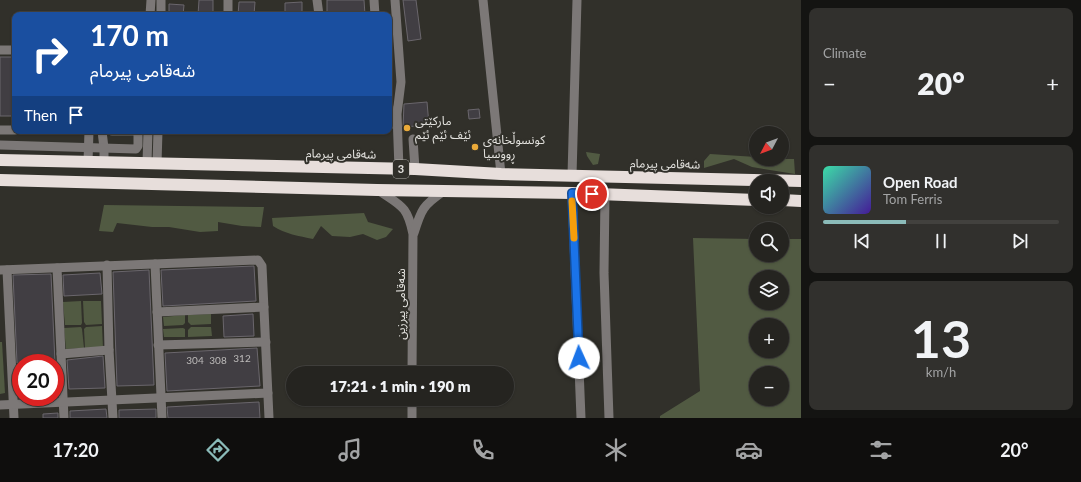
<!DOCTYPE html>
<meta charset="utf-8">
<style>
:root{--surface:#252420;--page:#31302d;--text:#f1f3f6;--muted:#a3a4a5;--line:#42413e;--accent:#8bbbb9}
body{margin:0;font-family:Lato,"Noto Sans Arabic",sans-serif;background:var(--page);color:var(--text);height:100vh;display:flex;flex-direction:column;font-size:15px;white-space:nowrap}
*{box-sizing:border-box;margin:0}
p{font-size:13px;color:var(--muted)}
.icon{flex:none;width:22px;height:22px;fill:none;stroke:currentColor;stroke-width:2;stroke-linecap:round;stroke-linejoin:round}
.map{position:relative;flex:1;overflow:hidden}
.drawer{display:flex;flex-direction:column;gap:8px;padding:8px;background:#141412;width:280px}
.drawer>*{flex:none}
.top-card{position:absolute;left:12px;top:12px;width:380px;height:122px;border-radius:8px;box-shadow:0 1px 3px #0004,0 0 0 1px var(--line);background:#1a4fa0;color:#fff;overflow:hidden}
.needle{width:26px;rotate:229deg}
.controls{position:absolute;left:749px;top:126px;display:grid;gap:8px}
.controls a{display:grid;place-items:center;width:40px;height:40px;border-radius:50%;background:var(--surface);box-shadow:0 1px 3px #0004,0 0 0 1px var(--line);font-size:20px}
.speed{position:absolute;left:12px;top:354px;display:flex;gap:8px;font-size:20px;font-weight:700;text-align:center}
.speed>*{display:grid;place-content:center;width:52px;height:52px;border-radius:50%;background:var(--surface);box-shadow:0 1px 3px #0004,0 0 0 1px var(--line);line-height:1}
.speed .limit{border:6px solid #d22;background:#fff;color:#111}
.pin{position:absolute;display:grid;place-items:center;width:34px;height:34px;color:#fff;margin:-17px;border:2px solid #fff;border-radius:50%;box-shadow:0 1px 4px #0007}
.me{position:absolute;width:44px;margin:-22px;rotate:358deg;stroke-linejoin:round;filter:drop-shadow(0 0 3px #0008)}
.turn{display:flex;align-items:center;gap:14px;height:84px;padding:0 12px;font-size:18px}
.turn .icon{width:52px;height:52px;stroke-width:2.5}
.turn b{display:block;font-size:28px;line-height:34px}
.then{display:flex;align-items:center;height:38px;padding:0 12px;background:#0003;gap:8px;font-size:15px}
.big{font-size:30px;font-weight:800;line-height:1.1}
.drawer .widget{flex:1;display:flex;flex-direction:column;justify-content:center;gap:6px;min-width:0;padding:0 14px;border-radius:8px;background:var(--page)}
.drawer .dial{align-items:center;gap:0}
.dial b{font-size:52px;line-height:1}
.song{display:flex;align-items:center;gap:12px}
.cover{width:48px;height:48px;border-radius:6px;background:linear-gradient(135deg,hsl(160 70% 55%),hsl(260 70% 35%))}
.played{height:4px;border-radius:2px;background:linear-gradient(90deg,var(--accent) 35%,var(--line) 35%)}
.keys{display:flex;justify-content:space-around;direction:ltr}
.heat{display:flex;justify-content:space-between;align-items:center;font-size:22px;direction:ltr}
.trip{position:absolute;left:286px;top:366px;width:228px;height:40px;border-radius:20px;background:var(--surface);box-shadow:0 1px 3px #0004,0 0 0 1px var(--line);font-weight:800;line-height:40px;text-align:center}
.tabs{display:flex;height:64px;justify-content:space-around;align-items:center;background:#0f0e0d;color:var(--muted)}
.tabs .icon{width:28px;height:28px}
.tabs .current{color:var(--accent)}
.tabs b{font-size:18px;color:var(--text)}
main{display:flex;flex:1;min-height:0}
.map>svg:first-child{display:block}
</style>
<main>
<div class="map">
<svg width="801" height="418" viewBox="0 0 801 418">
<rect width="100%" height="100%" fill="#31302a"/>
<!-- green -->
<g fill="#515a42" fill-rule="evenodd">
<path d="M586 152 600 154 598 164 593 165 587 156Z"/>
<path d="M710 154 756 157V159H794L795 174 752 167 734 159 704 168V161Z"/>
<path d="M104 205 264 207 261 227 242 226 218 222V231L200 232 169 227H152L117 223 113 232 99 231Z"/>
<path d="M364 213 368 222 393 229 386 237 377 240 363 234 350 237 332 236 321 226 313 239C299 236 285 234 273 226L272 218Z"/>
<path d="M693 238 756 239V255H782V239H801V418H660V416L700 391ZM756 277H782V303H756ZM756 325H782V351H756ZM756 373H782V399H756Z"/>
<path d="M81 301 82 323 81 325H65L63 302Z"/>
<path d="M83 301H101L102 324 86 325 84 322Z"/>
<path d="M211 314V324L191 325 188 322V315Z"/>
<path d="M185 315V323L183 325 164 326 163 317Z"/>
<path d="M102 326 103 348H85L84 329 86 327Z"/>
<path d="M81 327 82 329 84 348 66 349 64 328Z"/>
<path d="M191 327H211L212 336 188 337V330Z"/>
<path d="M183 328 185 329V337H164L163 329Z"/>
<path d="M0 342H2L5 393 0 394Z"/>
</g>
<!-- building -->
<g fill="#413e43" stroke="#6a666c">
<path d="M199 0H213V15H198Z"/>
<path d="M327 0H364L365 15H327Z"/>
<path d="M403 0H416L421 39 408 41Z"/>
<path d="M239 2H255L254 15H238Z"/>
<path d="M302 2V15H285V3Z"/>
<path d="M169 4 184 5 183 15H169Z"/>
<rect x="0" y="57" width="15" height="59"/>
<path d="M427 102 429 125 403 127 404 104Z"/>
<path d="M479 109 480 118 469 119 468 110Z"/>
<path d="M254 266 256 301 163 306 161 270Z"/>
<path d="M149 270 154 385 117 386 113 272Z"/>
<path d="M100 273 102 294 64 296 63 275Z"/>
<path d="M51 274 55 363H17L13 275Z"/>
<path d="M253 314 254 336 224 337 223 316Z"/>
<path d="M257 348 260 386 167 391 165 353Z"/>
<path d="M103 356 105 388 69 389 67 360Z"/>
<path d="M259 402 260 418H168L167 407Z"/>
<path d="M106 409 107 418H70V411Z"/>
<path d="M156 409V418H119V410Z"/>
<path d="M58 413V418H43V414Z"/>
</g>
<g fill="none" stroke-linecap="round" stroke-linejoin="round">
<!-- minor -->
<g stroke="#7c7877" stroke-width="9">
<path d="M317 0 319 15"/>
<path d="M374 0 375 15"/>
<path d="M395 0 401 82 397 114 399 169"/>
<path d="M483 0 501 174"/>
<path d="M150 15 151 0"/>
<path d="M161 15V0"/>
<path d="M228 15V0"/>
<path d="M0 50H15"/>
<path d="M389 107 392 124"/>
<path d="M0 130H15"/>
<path d="M102 131 104 148V162"/>
<path d="M112 131H138"/>
<path d="M413 139 415 169"/>
<path d="M0 145 136 149 138 146V131"/>
<path d="M88 162 89 131"/>
<path d="M147 163 148 131"/>
<path d="M157 163 158 131"/>
<path d="M572 175 577 0"/>
<path d="M378 190C401 206 407 205 413 234L412 373"/>
<path d="M572 193 581 418"/>
<path d="M605 194 604 273 609 418"/>
<path d="M414 233C421 210 423 205 444 191"/>
<path d="M155 264 162 418"/>
<path d="M107 265 109 350 113 418"/>
<path d="M57 268 64 418"/>
<path d="M0 270 258 260 262 266 269 418"/>
<path d="M7 270 14 418"/>
<path d="M157 312 264 307"/>
<path d="M158 345 266 342"/>
<path d="M61 354 109 350"/>
<path d="M0 405 268 393"/>
<path d="M412 418V399"/>
</g>
<!-- highway -->
<g stroke="#e7dedb" stroke-width="12">
<path d="M0 160 415 169 501 174 801 181"/>
<path d="M0 180 377 190 572 193 756 200"/>
<path d="M782 200 801 201"/>
</g>
</g>
<g fill="none" stroke-linecap="round" stroke-linejoin="round">
<defs>
<path id="route" d="M579 358 572 193 592 194"/>
</defs>
<!-- route casing -->
<use href="#route" stroke="#114b97" stroke-width="10"/>
<!-- route -->
<use href="#route" stroke="#1a73e8" stroke-width="7"/>
<!-- slow -->
<path stroke="#f59e0b" stroke-width="7" d="M572 201 574 238"/>
</g>
<!-- markers -->
<g fill="#ebaa39" stroke="#31302a" stroke-width="1.5">
<circle cx="407" cy="128" r="4"/>
<circle cx="475" cy="147" r="4"/>
</g>
<g text-anchor="middle" stroke-width="4" stroke-linejoin="round" paint-order="stroke">
<!-- number labels -->
<g font-size="10" fill="#bcbab9">
<text x="242" y="362">312</text>
<text x="195" y="364">304</text>
<text x="218" y="364">308</text>
</g>
<!-- shield labels -->
<rect fill="#31302a" stroke="#afaea9" stroke-width="1" x="393" y="160" width="16" height="18" rx="3"/>
<g font-size="11" font-weight="bold" fill="#e5e4e0">
<text x="401" y="173">3</text>
</g>
<!-- poi labels -->
<g font-size="12" fill="#e5e4e0" stroke="#31302a" text-anchor="start">
<text x="415" y="125">مارکێتی<tspan x="415" dy="14">ئێف ئێم ئێم</tspan></text>
<text x="483" y="144">کونسوڵخانەی<tspan x="483" dy="14">ڕووسیا</tspan></text>
</g>
<!-- street labels -->
<g font-size="12" fill="#e5e4e0" stroke="#31302a">
<text transform="translate(341 154) rotate(1)" y="4">شەقامی پیرمام</text>
<text transform="translate(665 164) rotate(1)" y="4">شەقامی پیرمام</text>
<text transform="translate(401 304) rotate(-90)" y="4">شەقامی پیرزین</text>
</g>
</g>
</svg>
<div class="controls">
<a><svg class="needle" viewBox="-14 -14 28 28"><path d="M0-13l5 13h-10z" fill="#e53935"/><path d="M0 13l5-13h-10z" fill="#a3a4a5"/></svg></a>
<a><svg class="icon" aria-label="sound" viewBox="0 0 24 24"><path d="M4 9h4l5-4v14l-5-4H4zM17 9q2 3 0 6"/></svg></a>
<a><svg class="icon" aria-label="search" viewBox="0 0 24 24"><circle cx="10" cy="10" r="6"/><path d="M15 15l6 6"/></svg></a>
<a><svg class="icon" aria-label="layers" viewBox="0 0 24 24"><path d="M12 4l9 5-9 5-9-5zM3 14l9 5 9-5"/></svg></a>
<a>+</a>
<a>−</a>
</div>
<div class="speed"><div class="limit">20</div></div>
<div class="pin" style="left:592px;top:194px;background:#d93025"><svg class="icon" aria-label="arrive" viewBox="0 0 24 24"><path d="M6 21V4h12l-3 4 3 4H6"/></svg></div>
<svg class="me" style="left:579px;top:358px" viewBox="-20 -20 40 40"><circle r="19" fill="#fff"/><path d="M0-13L10 11 0 6-10 11z" fill="#1a73e8"/></svg>
<div class="trip">17:21 · 1 min · 190 m</div>
<div class="top-card">
<div class="turn"><svg class="icon" aria-label="right" viewBox="0 0 24 24"><path d="M7 20v-9h11M14 6l5 5-5 5"/></svg><div><b>170 m</b>شەقامی پیرمام</div></div>
<div class="then">Then<svg class="icon" aria-label="arrive" viewBox="0 0 24 24"><path d="M6 21V4h12l-3 4 3 4H6"/></svg></div>
</div>
</div>
<section class="drawer">
<div class="widget"><p>Climate</p>
<div class="heat"><a>−</a><b class="big">20°</b><a>+</a></div>
</div>
<div class="widget">
<div class="song"><i class="cover"></i><div><b>Open Road</b><p>Tom Ferris</p></div></div>
<div class="played"></div>
<div class="keys"><svg class="icon" aria-label="previous" viewBox="0 0 24 24"><path d="M18 5L8 12l10 7zM5 5v14"/></svg><svg class="icon" aria-label="pause" viewBox="0 0 24 24"><path d="M8 5v14M16 5v14"/></svg><svg class="icon" aria-label="next" viewBox="0 0 24 24"><path d="M6 5l10 7-10 7zM19 5v14"/></svg></div>
</div>
<div class="widget dial"><b>13</b><p>km/h</p></div>
</section>
</main>
<nav class="tabs">
<b>17:20</b>
<svg class="icon current" aria-label="directions" viewBox="0 0 24 24"><path d="M12 3l9 9-9 9-9-9zM9 14v-3h6M13 9l2 2-2 2"/></svg>
<svg class="icon" aria-label="music" viewBox="0 0 24 24"><path d="M9 18V5l10-2v13"/><circle cx="6" cy="18" r="3"/><circle cx="16" cy="16" r="3"/></svg>
<svg class="icon" aria-label="phone" viewBox="0 0 24 24"><path d="M5 4h4l2 5-3 2q2 4 5 5l2-3 5 2v4C11 20 4 13 5 4z"/></svg>
<svg class="icon" aria-label="climate" viewBox="0 0 24 24"><path d="M12 3v18M4 7l16 10M4 17L20 7"/></svg>
<svg class="icon" aria-label="car" viewBox="0 0 24 24"><path d="M5 17H2v-5l4-1 3-4h7l3 4 3 1v5h-3M9 17h6M6 11h13"/><circle cx="7" cy="17" r="2"/><circle cx="17" cy="17" r="2"/></svg>
<svg class="icon" aria-label="filters" viewBox="0 0 24 24"><path d="M4 7h16M4 17h16"/><circle cx="9" cy="7" r="2"/><circle cx="15" cy="17" r="2"/></svg>
<b>20°</b>
</nav>
